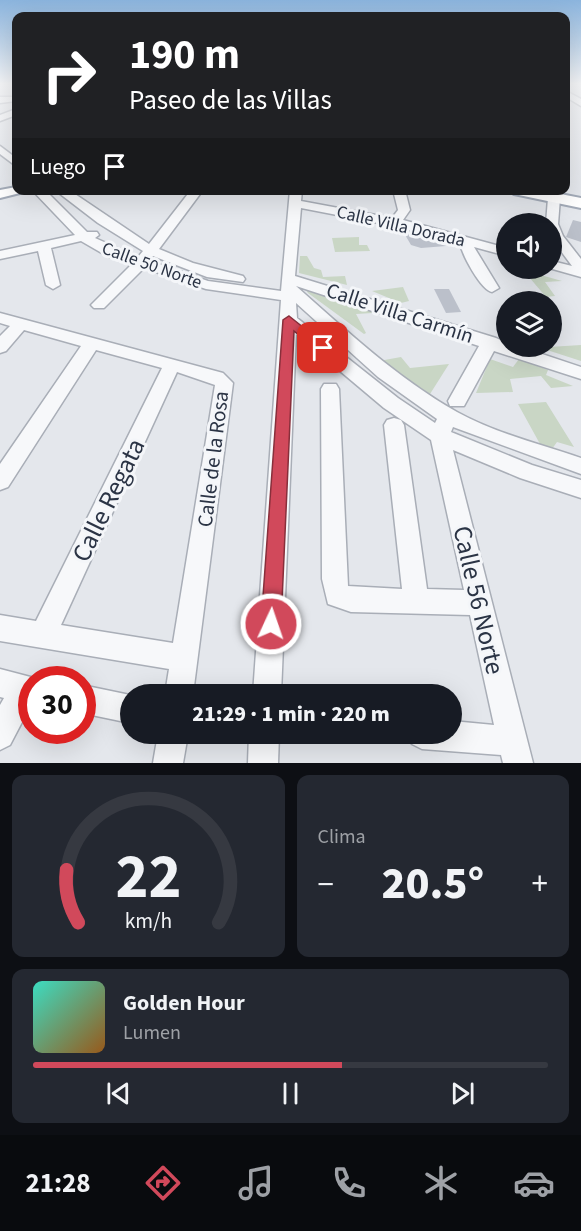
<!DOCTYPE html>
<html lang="es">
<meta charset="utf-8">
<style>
:root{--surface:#171b24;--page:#242831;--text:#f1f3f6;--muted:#9ea1a6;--line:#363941;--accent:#d1495b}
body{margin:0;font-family:"Source Sans 3",sans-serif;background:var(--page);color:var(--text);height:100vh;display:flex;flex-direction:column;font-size:22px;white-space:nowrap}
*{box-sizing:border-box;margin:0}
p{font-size:20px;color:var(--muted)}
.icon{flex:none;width:33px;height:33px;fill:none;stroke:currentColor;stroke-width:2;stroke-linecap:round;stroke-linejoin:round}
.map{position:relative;height:763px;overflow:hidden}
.sheet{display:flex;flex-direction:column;gap:12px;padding:12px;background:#0d0f14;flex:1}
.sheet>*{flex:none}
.guide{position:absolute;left:12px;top:12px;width:558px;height:183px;border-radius:12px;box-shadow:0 6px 24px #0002;background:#202124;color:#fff;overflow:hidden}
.fabs{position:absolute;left:496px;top:213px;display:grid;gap:12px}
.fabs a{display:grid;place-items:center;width:66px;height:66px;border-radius:50%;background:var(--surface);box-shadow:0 6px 24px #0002;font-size:30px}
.speed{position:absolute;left:18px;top:666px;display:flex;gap:12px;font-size:30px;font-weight:700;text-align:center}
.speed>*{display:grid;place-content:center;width:78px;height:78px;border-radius:50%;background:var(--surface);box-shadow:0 6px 24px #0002;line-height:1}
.speed .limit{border:9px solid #d22;background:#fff;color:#111}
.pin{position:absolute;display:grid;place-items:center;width:51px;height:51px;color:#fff;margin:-26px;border-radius:12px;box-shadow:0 3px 9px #0006}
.me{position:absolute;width:66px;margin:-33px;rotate:3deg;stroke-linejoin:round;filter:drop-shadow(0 0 4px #0008)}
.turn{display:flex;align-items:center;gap:21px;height:126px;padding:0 18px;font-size:27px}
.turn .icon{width:78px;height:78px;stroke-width:2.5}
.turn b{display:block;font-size:42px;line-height:51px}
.then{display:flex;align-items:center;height:57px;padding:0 18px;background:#0003;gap:12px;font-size:22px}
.big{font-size:45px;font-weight:800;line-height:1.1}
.sheet .widget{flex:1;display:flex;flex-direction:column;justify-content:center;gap:9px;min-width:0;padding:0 21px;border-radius:12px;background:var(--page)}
.sheet .dial{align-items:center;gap:0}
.dial svg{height:156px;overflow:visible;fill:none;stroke:var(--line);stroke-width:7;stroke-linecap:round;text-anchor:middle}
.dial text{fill:var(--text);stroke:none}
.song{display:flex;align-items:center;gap:18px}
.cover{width:72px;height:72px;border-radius:9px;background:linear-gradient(135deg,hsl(170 70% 55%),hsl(30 70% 35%))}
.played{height:6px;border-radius:3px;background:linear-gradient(90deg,var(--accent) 60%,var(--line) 60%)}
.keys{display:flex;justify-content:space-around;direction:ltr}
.heat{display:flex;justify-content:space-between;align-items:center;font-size:33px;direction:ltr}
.sheet .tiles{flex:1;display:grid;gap:12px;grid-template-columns:1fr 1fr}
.widget:last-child{grid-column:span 2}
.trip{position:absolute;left:120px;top:684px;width:342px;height:60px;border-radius:30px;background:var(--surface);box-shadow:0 6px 24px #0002;font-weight:800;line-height:60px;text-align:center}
.tabs{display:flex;height:96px;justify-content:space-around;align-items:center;background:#090b0e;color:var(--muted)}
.tabs .icon{width:42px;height:42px}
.tabs .active{color:var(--accent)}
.tabs b{font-size:27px;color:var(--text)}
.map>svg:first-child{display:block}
</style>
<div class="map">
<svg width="581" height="763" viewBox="0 0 581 763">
<rect width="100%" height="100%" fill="#e4e7ec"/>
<!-- green -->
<g fill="#c9d6c5">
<path d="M359 237V245H367L370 251 335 252 332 238Z"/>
<path d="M300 256H307L314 268 321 270 323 277 345 276 347 285 299 273Z"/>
<path d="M523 270 562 281 545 282 555 296 546 297Z"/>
<path d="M304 287 351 304 389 312 356 314 366 333 364 334 308 293Z"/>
<path d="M403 287 409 301 401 303 372 291Z"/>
<path d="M581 345V361L547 350 549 347Z"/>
<path d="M401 357 410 368 449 364 430 394 379 361Z"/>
<path d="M490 359 513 367 519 359 548 370 546 375 573 386 551 388 541 376 510 379 513 392 476 393Z"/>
<path d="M546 402 574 447 557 442 552 449 540 444 518 404Z"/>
</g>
<!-- building -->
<g fill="#bbc0ca">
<path d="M573 220 581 222V242L566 237Z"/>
<path d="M404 233 420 238 446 246 421 248 411 245Z"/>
<path d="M434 289H449L461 312 446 313Z"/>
</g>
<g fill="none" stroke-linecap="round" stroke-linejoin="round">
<defs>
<g id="minor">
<path d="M566 91 581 99V106L566 97Z"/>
<path d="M0 97H16V101L0 103Z"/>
<path d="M16 109V115L0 121V115Z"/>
<path d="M0 146 16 158V166L0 154Z"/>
<path d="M32 190H45L87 232H97L99 235 95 238 138 257 143 251 98 223 55 190H69L149 244 191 190H203L159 249 193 263 243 276 245 279 243 282 207 277 153 256 149 261 208 281 281 291 290 190H302L301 201 392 218 398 210 393 190H405L410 210 403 220 507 248V256L474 247 499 288 492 292C481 290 462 255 460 243L394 226 301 208 295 276 496 338 507 343V346H518L581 367V379L494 351 464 406H450L448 401 479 346 296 286C347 331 397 378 457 412 495 433 540 444 581 458V474L453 427 451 432 532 465 581 480V498L520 478 453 450 533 763H503L501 755 422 749 412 744 407 734H452V721L494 725 470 615 351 612 328 604 322 579 321 389 324 384H336L339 389 348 586 402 589 384 425 387 420 394 418 401 420 404 425 427 589 464 590 431 440 384 408 296 334 281 694H253L281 300 206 289 144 268 104 308H94L91 305 132 264 107 256 81 241 51 248 60 285 53 289 46 285 38 251 0 259V251L75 235ZM296 303 378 377 437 419 435 423 398 398 297 318Z"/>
<path d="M554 194 560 198 558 224 563 236 581 259V277L549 268H552V261L572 266 552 239V224H546L548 198Z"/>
<path d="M0 313 223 373 233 383 193 694H165L169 669 0 641V615L36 621 162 368 96 350 8 487 0 490V464L81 346 24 330 6 351 0 353V336L10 326 0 323ZM177 372 215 385 173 643 61 625Z"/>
<path d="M0 669 42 680H32V703L10 745 0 750V705L4 698 0 697Z"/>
<path d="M82 685 130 695V723L82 713Z"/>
<path d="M158 734H188L183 763H153Z"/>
<path d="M249 734H279L278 763H248Z"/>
</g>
<g id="major">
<path d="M16 187V190H32L0 198V190Z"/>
<path d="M507 190H540L581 198V208L514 194Z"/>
</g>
</defs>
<!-- minor casing -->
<use href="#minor" stroke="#a9aeb7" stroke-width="3"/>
<!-- major casing -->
<use href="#major" stroke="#a3abb8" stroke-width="4"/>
<!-- minor -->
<use href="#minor" fill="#f7f8fa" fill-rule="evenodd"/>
<!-- major -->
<use href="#major" fill="#fff" fill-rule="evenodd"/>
</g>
<!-- sky -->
<linearGradient id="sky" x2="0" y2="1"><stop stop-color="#8bb4dd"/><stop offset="0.44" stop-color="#f3f4f6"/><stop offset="1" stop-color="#f3f4f6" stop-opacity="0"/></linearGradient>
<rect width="581" height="190" fill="url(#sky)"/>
<!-- route -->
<path fill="#d1495b" stroke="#882f3b" stroke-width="1.5" d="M289 316 329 348 323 353 318 351 294 331 281 624 278 631 271 634 264 631 261 624 283 320Z"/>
<g text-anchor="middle" stroke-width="6" stroke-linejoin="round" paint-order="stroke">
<!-- far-street labels -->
<g font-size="18" fill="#2b3445" stroke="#f4f6f9">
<text transform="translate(401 226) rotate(13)" y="6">Calle Villa Dorada</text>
<text transform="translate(152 265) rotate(20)" y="6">Calle 50 Norte</text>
</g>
<!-- street labels -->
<g font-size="21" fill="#2b3445" stroke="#f4f6f9">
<text transform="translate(400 313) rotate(18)" y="7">Calle Villa Carmín</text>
<text transform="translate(213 459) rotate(-83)" y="7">Calle de la Rosa</text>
</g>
<!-- near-street labels -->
<g font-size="26" fill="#2b3445" stroke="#f4f6f9">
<text transform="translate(108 500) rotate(-64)" y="9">Calle Regata</text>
<text transform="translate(479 600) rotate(77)" y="9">Calle 56 Norte</text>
</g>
</g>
</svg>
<div class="fabs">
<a><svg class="icon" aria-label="sound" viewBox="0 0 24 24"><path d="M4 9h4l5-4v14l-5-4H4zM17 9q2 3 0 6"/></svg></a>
<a><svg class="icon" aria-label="layers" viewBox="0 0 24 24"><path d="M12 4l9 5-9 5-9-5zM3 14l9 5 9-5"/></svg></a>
</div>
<div class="speed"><div class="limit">30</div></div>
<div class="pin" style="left:323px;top:348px;background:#d93025"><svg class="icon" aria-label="arrive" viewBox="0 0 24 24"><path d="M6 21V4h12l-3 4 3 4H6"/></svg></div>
<svg class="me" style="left:271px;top:624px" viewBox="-20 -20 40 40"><circle r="17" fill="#d1495b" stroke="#fff" stroke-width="3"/><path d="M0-11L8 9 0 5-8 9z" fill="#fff"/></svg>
<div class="trip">21:29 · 1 min · 220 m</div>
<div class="guide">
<div class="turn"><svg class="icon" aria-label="right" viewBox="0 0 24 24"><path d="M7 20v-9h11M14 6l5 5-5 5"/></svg><div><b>190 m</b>Paseo de las Villas</div></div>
<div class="then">Luego<svg class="icon" aria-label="arrive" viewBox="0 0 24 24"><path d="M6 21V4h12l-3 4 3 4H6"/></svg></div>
</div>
</div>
<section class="sheet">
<div class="tiles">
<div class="widget dial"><svg viewBox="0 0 100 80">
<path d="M14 69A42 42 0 1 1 86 69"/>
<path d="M14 69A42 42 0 0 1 8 42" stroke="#d1495b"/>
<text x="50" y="56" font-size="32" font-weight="700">22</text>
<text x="50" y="72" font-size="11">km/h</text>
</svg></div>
<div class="widget"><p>Clima</p>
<div class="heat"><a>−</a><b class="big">20.5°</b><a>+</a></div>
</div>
<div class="widget">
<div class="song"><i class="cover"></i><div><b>Golden Hour</b><p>Lumen</p></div></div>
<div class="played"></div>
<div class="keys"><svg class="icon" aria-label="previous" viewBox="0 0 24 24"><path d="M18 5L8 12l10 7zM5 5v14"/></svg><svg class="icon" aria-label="pause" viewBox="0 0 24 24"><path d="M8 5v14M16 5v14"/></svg><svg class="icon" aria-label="next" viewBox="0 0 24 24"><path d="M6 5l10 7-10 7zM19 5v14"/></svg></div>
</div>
</div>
</section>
<nav class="tabs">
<b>21:28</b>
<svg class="icon active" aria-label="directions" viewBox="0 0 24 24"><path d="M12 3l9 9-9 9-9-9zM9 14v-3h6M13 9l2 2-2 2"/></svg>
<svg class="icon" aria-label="music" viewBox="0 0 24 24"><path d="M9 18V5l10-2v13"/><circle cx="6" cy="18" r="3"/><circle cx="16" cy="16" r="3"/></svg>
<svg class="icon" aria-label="phone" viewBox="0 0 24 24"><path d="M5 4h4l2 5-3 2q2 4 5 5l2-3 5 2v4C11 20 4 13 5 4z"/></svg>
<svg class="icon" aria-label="climate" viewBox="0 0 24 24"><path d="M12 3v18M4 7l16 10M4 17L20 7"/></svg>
<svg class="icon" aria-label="car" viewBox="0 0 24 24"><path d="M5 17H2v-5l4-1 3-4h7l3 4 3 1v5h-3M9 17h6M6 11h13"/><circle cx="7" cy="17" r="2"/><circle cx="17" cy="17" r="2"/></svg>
</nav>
